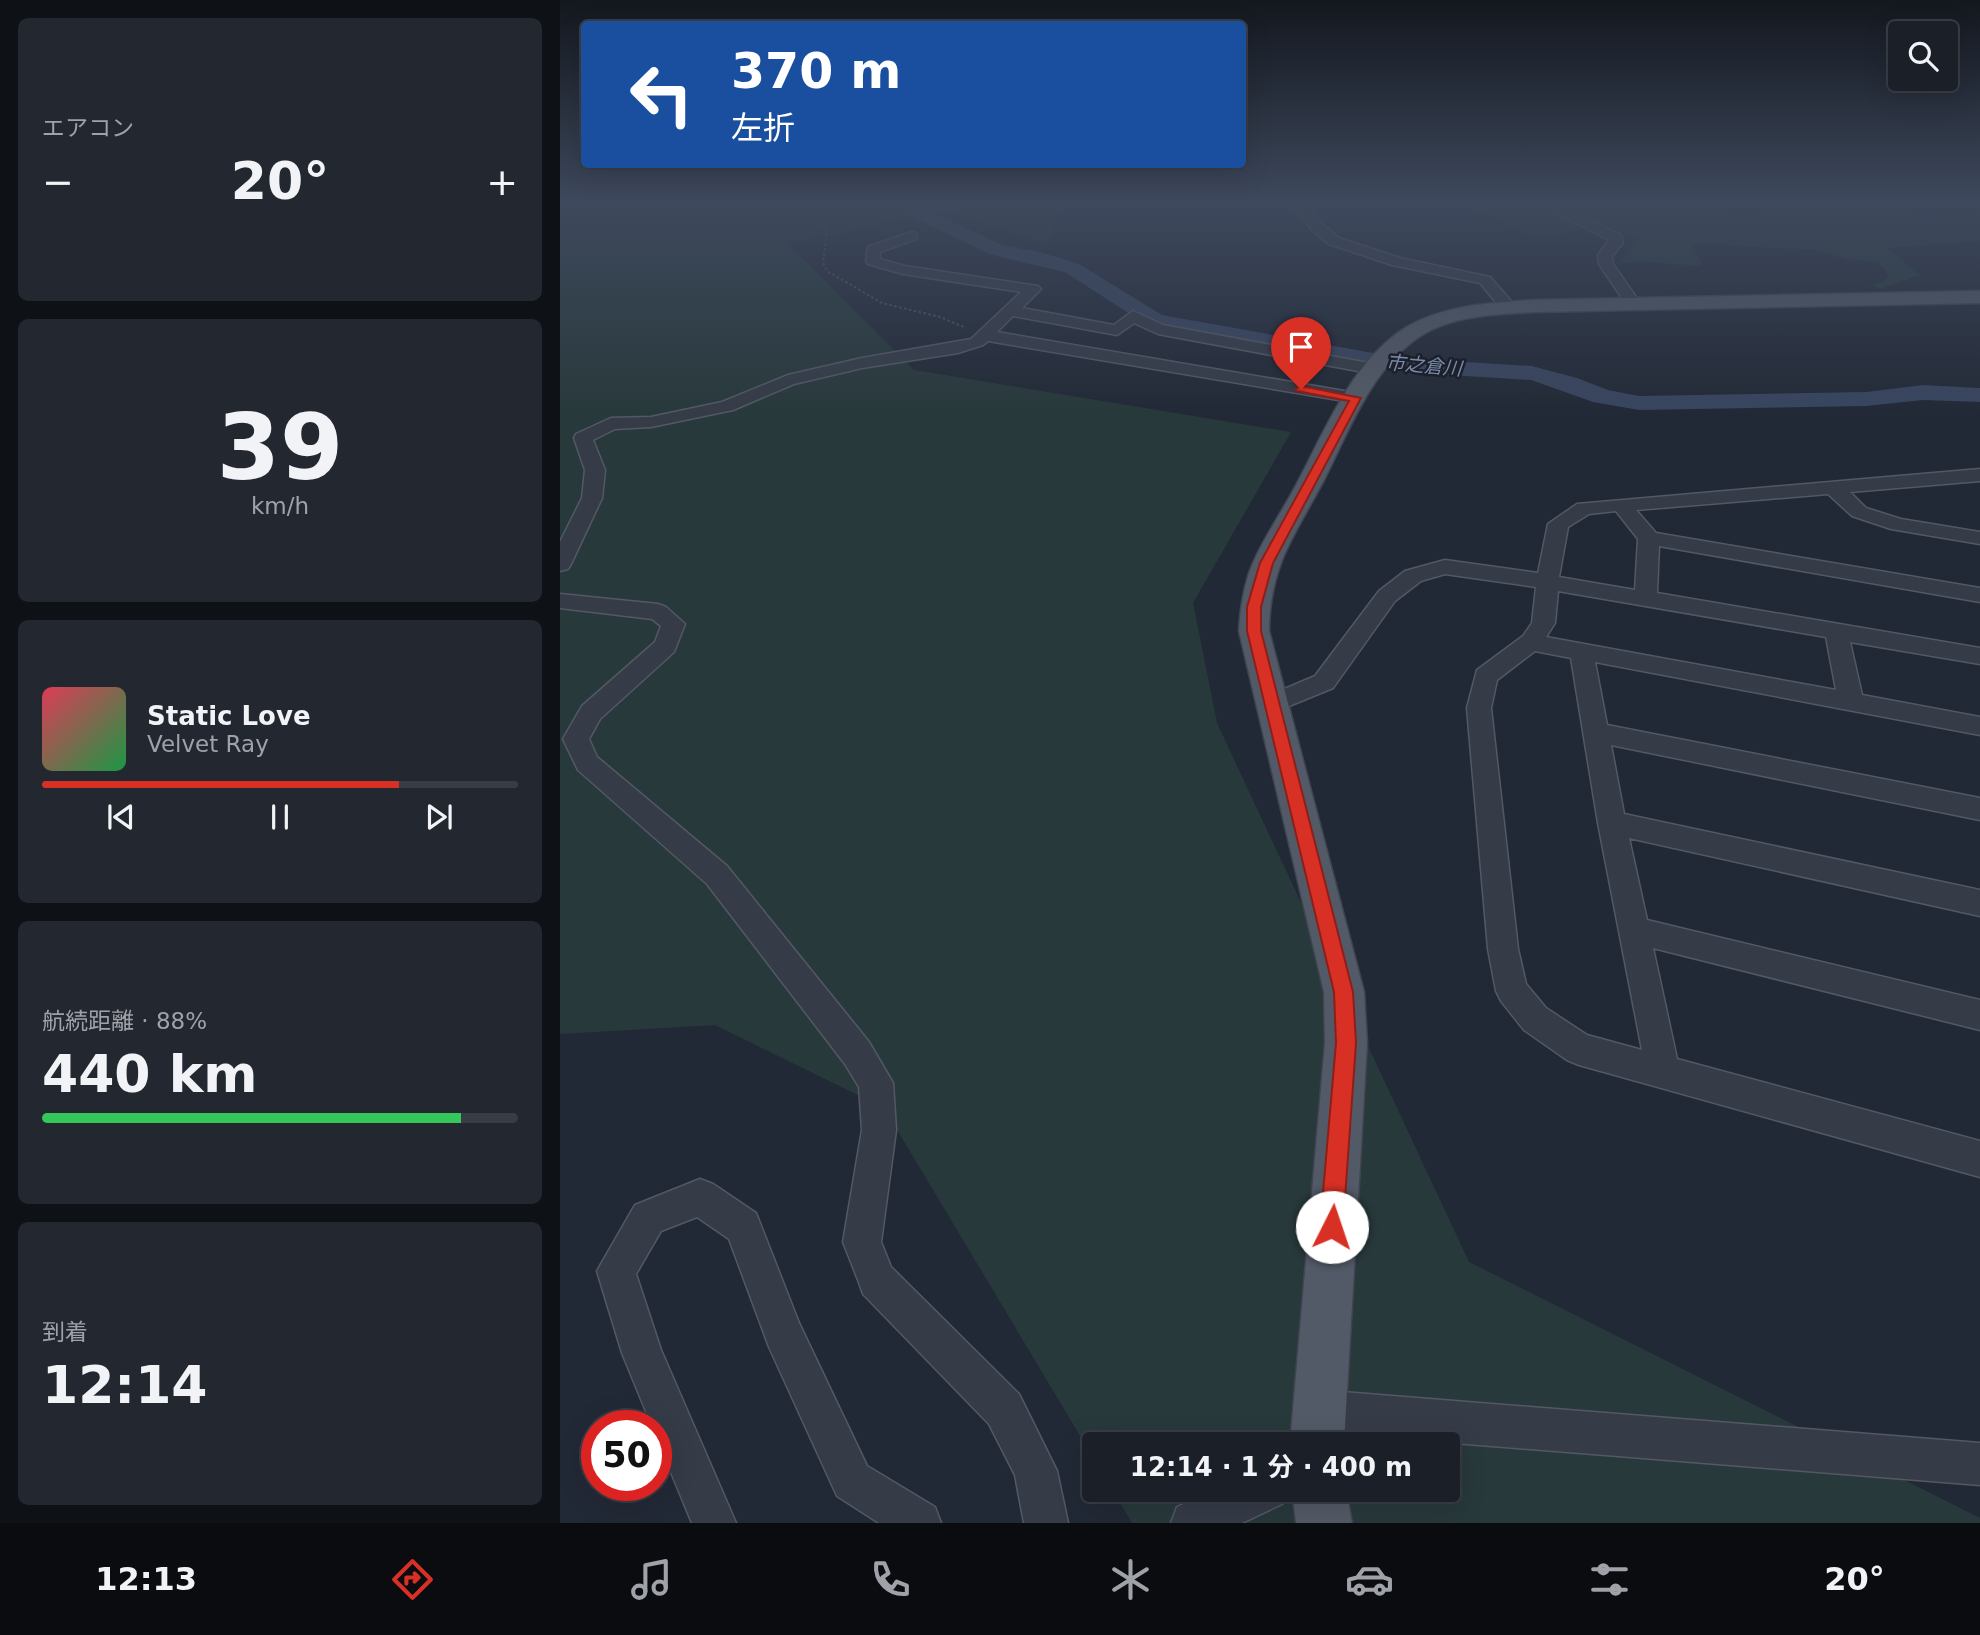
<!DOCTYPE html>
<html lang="ja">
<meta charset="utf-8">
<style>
:root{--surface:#1a1f28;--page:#232730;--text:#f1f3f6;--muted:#9fa2a8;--line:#383d45;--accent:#d93025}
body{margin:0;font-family:"DejaVu Sans","Noto Sans JP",sans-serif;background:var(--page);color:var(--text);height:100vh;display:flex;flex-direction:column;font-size:26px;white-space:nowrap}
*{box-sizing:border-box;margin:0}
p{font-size:23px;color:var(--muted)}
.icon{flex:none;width:38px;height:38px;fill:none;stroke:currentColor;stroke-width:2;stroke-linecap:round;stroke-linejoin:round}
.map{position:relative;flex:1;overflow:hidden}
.drawer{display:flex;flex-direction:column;gap:18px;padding:18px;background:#0e1116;width:560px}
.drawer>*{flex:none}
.hud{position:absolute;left:21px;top:21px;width:665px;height:147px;border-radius:7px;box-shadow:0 7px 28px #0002,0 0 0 2px var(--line);background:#1a4fa0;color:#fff;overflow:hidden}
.tools{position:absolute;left:1328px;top:21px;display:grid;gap:14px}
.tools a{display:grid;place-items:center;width:70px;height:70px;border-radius:7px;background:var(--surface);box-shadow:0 7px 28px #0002,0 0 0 2px var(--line);font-size:35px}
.speed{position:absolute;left:21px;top:1410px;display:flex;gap:14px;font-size:35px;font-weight:700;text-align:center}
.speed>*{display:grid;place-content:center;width:91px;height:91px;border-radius:50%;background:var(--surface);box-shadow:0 7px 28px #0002,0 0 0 2px var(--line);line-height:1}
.speed .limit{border:10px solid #d22;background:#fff;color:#111}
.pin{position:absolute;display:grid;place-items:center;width:60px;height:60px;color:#fff;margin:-72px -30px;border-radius:50% 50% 50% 0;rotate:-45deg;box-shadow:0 0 7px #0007}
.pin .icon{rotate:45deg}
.me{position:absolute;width:77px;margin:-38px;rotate:4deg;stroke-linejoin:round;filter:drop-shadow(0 0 5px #0008)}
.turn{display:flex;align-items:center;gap:24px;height:147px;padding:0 35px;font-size:32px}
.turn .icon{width:91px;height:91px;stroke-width:2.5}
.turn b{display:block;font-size:49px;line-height:60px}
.big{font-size:52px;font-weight:700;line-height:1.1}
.drawer .tile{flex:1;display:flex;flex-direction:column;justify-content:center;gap:10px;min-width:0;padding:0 24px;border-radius:10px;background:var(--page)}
.drawer .dial{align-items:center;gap:0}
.dial b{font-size:91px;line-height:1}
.song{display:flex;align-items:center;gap:21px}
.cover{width:84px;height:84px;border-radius:10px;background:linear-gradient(135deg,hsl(350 70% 55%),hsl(140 70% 35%))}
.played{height:7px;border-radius:4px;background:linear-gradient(90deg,var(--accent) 75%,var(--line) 75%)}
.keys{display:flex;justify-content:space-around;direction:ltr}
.heat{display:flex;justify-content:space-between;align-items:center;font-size:38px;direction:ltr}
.charge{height:10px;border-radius:5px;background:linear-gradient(90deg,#34c759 88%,var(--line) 0)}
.trip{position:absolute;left:522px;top:1432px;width:378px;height:70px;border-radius:7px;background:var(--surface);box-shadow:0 7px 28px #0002,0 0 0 2px var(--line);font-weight:700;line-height:70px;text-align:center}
.dock{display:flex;height:112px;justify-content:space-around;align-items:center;background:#0a0c10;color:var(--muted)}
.dock .icon{width:49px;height:49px}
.dock .on{color:var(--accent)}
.dock b{font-size:32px;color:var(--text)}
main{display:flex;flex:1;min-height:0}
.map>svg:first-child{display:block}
</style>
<main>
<section class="drawer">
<div class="tile"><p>エアコン</p>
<div class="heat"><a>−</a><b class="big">20°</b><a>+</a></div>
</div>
<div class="tile dial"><b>39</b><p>km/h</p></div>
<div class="tile">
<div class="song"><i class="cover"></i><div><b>Static Love</b><p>Velvet Ray</p></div></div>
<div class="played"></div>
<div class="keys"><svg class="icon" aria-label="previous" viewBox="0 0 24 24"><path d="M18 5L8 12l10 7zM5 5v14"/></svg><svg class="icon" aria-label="pause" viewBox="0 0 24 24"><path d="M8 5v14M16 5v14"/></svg><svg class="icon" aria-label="next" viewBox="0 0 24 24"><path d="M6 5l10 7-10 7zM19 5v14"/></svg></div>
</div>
<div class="tile"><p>航続距離 · 88%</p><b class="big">440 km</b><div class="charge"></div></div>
<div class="tile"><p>到着</p><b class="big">12:14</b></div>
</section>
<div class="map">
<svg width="1420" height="1523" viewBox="0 0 1420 1523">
<rect width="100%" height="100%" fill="#222936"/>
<!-- green -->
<g fill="#28393b">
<path d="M0 201H500L489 244 386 210 228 244 354 370 731 432 633 603 657 723 909 1262 1420 1518V1523H572L552 1489H887V1444H534V1459L324 1108 155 1025 0 1034Z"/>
<path d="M888 201H977L1027 228 978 237 942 224V218Z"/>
<path d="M993 201H1054L1186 218 1210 214 1201 206 1204 201H1328L1364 221 1420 215V241L1328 248 1360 275 1320 289 1311 285 1325 281 1329 275 1318 262 1287 259 1257 250 1131 243 1142 266 1077 261 1058 264 1077 239Z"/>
</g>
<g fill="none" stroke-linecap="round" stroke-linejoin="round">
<!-- river -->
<path fill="#38455e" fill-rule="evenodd" d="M325 201H349L442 245 484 253 519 264 602 315 841 358 972 366 1017 378 1048 390 1079 396 1306 392 1363 385 1420 388V402L1363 400 1306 406 1079 410 1033 402 971 380 841 372 647 338 587 325 505 272 429 254 328 205Z"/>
<defs>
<g id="minor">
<path d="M730 201H744L761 223 779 238 840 258 930 277 957 308 955 311H943L920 283 832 265 769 244 751 229Z"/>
<path d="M973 201H990L1061 235 1063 243 1052 256 1053 264 1081 304 1078 307H1068L1039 264 1038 255 1049 240Z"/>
<path d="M351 232 356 233V239L320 252V259L345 266 478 286 481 289 462 308 554 325 573 311 603 325 814 364 823 369 814 374 598 334 574 323 557 335 453 316 437 332 796 393 805 398 796 403 428 341 423 345 398 353 302 368 234 384 173 410 91 427 55 429 33 440 45 470 42 498 11 564 8 569 0 571V542L22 498 25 470 14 438 16 434 51 418 91 417 162 402 228 375 302 358 411 339 461 292 343 274 308 264 306 261 308 247Z"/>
<path d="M1420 469V481L1290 492 1306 508 1341 519 1420 532V544L1331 529 1292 516 1268 494 1076 510 1096 533 1420 588V602L1099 546 1097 593 1420 648V664L1290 642 1302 695 1420 717V735L1035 662 1047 725 1420 798V820L1051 745 1064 814 1420 890V916L1069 838 1087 920 1420 1000V1030L1093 948 1117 1059 1420 1141V1177L1019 1065 1007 1060 964 1030 941 1001 936 991 928 949 907 708 917 670 963 636 972 623 976 587 885 574 861 581 835 601 773 688 712 713 703 710 700 704 703 698 755 676 819 591 845 571 885 560 978 573 988 524 1017 504ZM1056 511 1078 539 1075 590 999 577 1008 527 1029 514ZM998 591 1266 637 1276 690 986 637 995 623ZM975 651 1011 658 1038 823 1082 1050 1027 1035 986 1008 966 984 958 949 931 708 937 680Z"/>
<path d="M0 594 98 604 106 607 125 624 114 652 40 719 29 739 37 757 167 866 309 1042 333 1083 336 1130 321 1242 331 1267 459 1394 497 1471 508 1523H464L455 1475 429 1424 303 1294 298 1280 283 1242 302 1130 299 1087 285 1064 147 884 18 770 3 739 22 706 95 642 101 626 92 619 0 608Z"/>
<path d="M140 1179 153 1184 196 1213 239 1323 307 1466 375 1507 381 1523H319L277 1496 209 1347 169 1239 137 1217 101 1231 76 1274 101 1350 176 1523H132L96 1436V1426H92L62 1353 37 1271 75 1205Z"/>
<path d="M757 1390 1420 1443V1485L757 1432 742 1426 736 1411 742 1396Z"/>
<path d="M657 1489H729L722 1504 682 1523H611L617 1507Z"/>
</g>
<g id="major">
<path d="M1420 291V303L974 312C939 314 901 315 869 331 815 360 791 426 765 478 752 503 737 527 725 553 714 579 709 604 709 631L804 992 807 1043 784 1444H730L765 1043 764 992 679 631C680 611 683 592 689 573 700 543 719 517 734 489 764 434 790 363 845 328 883 305 931 303 974 300Z"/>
<path d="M732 1489H786L792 1523H736Z"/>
</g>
</defs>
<!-- minor casing -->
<use href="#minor" stroke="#535864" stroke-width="3"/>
<!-- major casing -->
<use href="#major" stroke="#3f4450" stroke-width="3"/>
<!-- path -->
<path stroke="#455459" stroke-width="2" stroke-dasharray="2.5 2.5" stroke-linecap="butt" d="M254 201 267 233 263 263 267 271 322 303 380 317 406 328"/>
<!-- minor -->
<use href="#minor" fill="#353b47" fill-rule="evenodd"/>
<!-- major -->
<use href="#major" fill="#535a67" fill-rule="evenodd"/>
</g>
<!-- sky -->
<linearGradient id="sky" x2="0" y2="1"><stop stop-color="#13171e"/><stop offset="0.49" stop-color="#3e495d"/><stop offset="1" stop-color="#3e495d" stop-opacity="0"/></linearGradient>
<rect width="1420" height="414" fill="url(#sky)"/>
<!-- route -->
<path fill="#d93025" stroke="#8d1f18" stroke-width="2" d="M741 386 801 398 713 563 701 607V631L793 992 796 1043 783 1227 780 1235 772 1238 764 1235 760 1227 776 1043 774 992 687 631V607L700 563 789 401 737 391 735 389Z"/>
<g text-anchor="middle" stroke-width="5" stroke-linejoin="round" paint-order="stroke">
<!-- far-water labels -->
<g font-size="19" font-style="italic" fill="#7a8aaa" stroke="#1b202b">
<text transform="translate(864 365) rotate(5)" y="7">市之倉川</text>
</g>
</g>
</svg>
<div class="tools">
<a><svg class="icon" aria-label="search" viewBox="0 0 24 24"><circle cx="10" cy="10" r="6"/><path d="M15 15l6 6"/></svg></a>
</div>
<div class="speed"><div class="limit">50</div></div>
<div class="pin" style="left:741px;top:389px;background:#d93025"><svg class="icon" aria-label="arrive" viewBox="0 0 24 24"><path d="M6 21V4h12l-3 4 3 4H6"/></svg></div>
<svg class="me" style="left:772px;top:1227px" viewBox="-20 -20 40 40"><circle r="19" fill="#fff"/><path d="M0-13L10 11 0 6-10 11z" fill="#d93025"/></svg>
<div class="trip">12:14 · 1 分 · 400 m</div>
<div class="hud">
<div class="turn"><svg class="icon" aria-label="left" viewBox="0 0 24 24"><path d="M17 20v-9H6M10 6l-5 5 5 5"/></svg><div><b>370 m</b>左折</div></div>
</div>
</div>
</main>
<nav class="dock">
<b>12:13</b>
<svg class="icon on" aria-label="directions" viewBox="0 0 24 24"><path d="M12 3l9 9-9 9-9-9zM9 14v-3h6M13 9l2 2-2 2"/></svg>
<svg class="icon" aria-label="music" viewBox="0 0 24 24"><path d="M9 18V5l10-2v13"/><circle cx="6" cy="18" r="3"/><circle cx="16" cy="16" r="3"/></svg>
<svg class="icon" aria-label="phone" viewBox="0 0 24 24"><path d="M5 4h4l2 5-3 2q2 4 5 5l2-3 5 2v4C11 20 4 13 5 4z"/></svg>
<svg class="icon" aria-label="climate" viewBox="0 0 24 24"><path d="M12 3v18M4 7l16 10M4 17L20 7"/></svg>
<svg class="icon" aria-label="car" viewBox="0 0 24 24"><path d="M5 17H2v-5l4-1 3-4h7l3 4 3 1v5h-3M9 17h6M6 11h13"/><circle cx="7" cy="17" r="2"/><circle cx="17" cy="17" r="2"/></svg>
<svg class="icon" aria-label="filters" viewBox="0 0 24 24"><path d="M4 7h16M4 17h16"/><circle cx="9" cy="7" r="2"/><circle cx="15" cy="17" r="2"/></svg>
<b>20°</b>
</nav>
